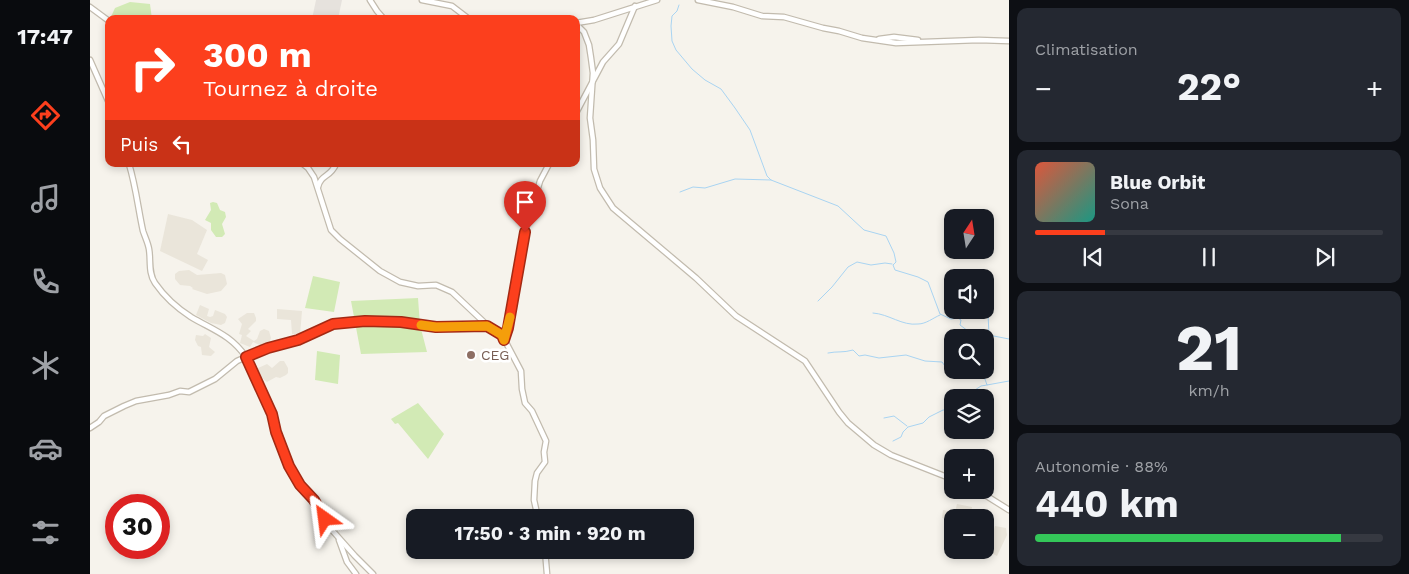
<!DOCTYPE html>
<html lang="fr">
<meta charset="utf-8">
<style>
:root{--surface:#171b24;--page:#242831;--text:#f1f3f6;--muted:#9ea1a6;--line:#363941;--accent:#fc3f1d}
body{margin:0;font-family:"Work Sans",sans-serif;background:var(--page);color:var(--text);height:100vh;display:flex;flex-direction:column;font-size:19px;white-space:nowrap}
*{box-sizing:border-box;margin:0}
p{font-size:16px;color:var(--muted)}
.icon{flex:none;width:28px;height:28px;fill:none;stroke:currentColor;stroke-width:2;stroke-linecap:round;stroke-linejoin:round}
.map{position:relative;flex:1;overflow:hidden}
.details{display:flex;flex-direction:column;gap:8px;padding:8px;background:#0d0f14;width:400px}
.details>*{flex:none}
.top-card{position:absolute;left:15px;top:15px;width:475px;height:152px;border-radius:10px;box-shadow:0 2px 8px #0003;background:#fc3f1d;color:#fff;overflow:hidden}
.needle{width:32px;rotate:12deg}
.fabs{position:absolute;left:854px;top:209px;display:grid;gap:10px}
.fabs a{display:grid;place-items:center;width:50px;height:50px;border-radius:10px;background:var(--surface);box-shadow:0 2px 8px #0003;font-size:25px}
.speed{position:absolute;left:15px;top:494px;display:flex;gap:10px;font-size:25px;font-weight:700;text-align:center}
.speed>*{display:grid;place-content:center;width:65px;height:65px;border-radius:50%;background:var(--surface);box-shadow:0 2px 8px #0003;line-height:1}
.speed .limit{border:8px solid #d22;background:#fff;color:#111}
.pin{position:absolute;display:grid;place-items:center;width:42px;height:42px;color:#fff;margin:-51px -21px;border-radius:50% 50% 50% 0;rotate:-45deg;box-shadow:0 0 5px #0007}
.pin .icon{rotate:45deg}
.me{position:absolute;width:55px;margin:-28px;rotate:329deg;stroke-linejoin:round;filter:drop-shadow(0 0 4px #0008)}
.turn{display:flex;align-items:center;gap:18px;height:105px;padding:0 15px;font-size:22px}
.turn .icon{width:65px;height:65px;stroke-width:2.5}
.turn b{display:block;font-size:35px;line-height:42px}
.then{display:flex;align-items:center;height:48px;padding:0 15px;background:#0003;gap:10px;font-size:19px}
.big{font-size:38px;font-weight:700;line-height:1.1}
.details .card{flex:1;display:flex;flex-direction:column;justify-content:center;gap:8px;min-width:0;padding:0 18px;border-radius:10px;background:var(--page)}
.details .dial{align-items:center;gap:0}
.dial b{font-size:65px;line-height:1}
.song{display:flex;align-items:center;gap:15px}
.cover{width:60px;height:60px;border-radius:8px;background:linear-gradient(135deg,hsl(10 70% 55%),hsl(170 70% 35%))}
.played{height:5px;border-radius:2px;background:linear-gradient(90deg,var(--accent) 20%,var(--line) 20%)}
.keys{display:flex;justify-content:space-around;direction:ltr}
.heat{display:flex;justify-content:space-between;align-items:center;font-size:28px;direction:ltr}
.charge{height:8px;border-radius:4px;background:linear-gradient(90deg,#34c759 88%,var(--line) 0)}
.trip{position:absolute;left:316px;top:509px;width:288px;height:50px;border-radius:10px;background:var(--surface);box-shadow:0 2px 8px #0003;font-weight:700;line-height:50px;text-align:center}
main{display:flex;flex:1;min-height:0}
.tab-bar{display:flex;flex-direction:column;width:90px;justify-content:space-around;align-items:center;background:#090b0e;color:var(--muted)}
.tab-bar .icon{width:35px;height:35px}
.tab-bar .current{color:var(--accent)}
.tab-bar b{font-size:22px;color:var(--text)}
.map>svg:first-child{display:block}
</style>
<main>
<nav class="tab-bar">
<b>17:47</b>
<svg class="icon current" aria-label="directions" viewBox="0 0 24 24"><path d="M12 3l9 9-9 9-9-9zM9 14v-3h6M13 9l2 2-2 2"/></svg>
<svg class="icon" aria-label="music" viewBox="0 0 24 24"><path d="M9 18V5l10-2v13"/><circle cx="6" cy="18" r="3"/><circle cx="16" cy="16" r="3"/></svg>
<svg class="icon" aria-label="phone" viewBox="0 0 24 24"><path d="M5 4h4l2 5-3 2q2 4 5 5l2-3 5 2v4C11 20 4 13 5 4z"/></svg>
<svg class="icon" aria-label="climate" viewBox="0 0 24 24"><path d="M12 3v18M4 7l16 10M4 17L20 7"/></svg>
<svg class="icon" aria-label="car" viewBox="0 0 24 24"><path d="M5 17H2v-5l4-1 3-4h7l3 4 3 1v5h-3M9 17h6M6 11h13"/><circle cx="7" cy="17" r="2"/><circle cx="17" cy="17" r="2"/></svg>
<svg class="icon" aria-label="filters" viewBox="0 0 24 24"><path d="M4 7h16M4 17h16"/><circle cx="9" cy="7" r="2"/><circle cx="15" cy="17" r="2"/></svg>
</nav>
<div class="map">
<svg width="919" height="574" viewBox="0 0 919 574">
<rect width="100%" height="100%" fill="#f6f3ec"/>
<!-- residential -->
<g fill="#eae5da">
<path d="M78 214 102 220 117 230 107 254 118 260 112 271 70 251Z"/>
<path d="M99 270 107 275 131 273 135 275 137 284 131 291 117 294 102 289 103 288 100 286 90 285 85 279V274L89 271Z"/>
<path d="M110 305 119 309 117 316 120 317 123 316 125 310 135 314 137 317 135 323 131 325 121 323 106 315Z"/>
<path d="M187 309 212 311 210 335 202 334 201 320 187 319Z"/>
<path d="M157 313H164L166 318V321L158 329 161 331 156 336 164 341 167 339 170 331 174 329 179 331 181 338 178 346H172L163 342 160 347 150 343 152 335 149 334 152 324 148 319Z"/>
<path d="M115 334 121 338 119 347 125 352 121 356 112 355 111 347 108 346 105 340 106 335 113 336Z"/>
<path d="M190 361H194L198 368V373L196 375 190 378 186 377 177 382 168 375 166 369 177 364 182 368Z"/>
<path d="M867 504 882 507 881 513 890 517H879L872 515 871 517 862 518V520L852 518 853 510 865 512Z"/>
<path d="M905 526 916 528 917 535 907 556 897 551Z"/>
</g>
<!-- industrial -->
<path fill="#e6e2dd" d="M226 0H252L248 19H222Z"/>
<!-- green -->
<g fill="#d2eab5">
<path d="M40 2 60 4 62 19H20L25 8Z"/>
<path d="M123 202 127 203 130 210 135 212 136 217 132 224 135 234 132 237H126L121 230V223L115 220 121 210 120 203Z"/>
<path d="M223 276 250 282 244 312 215 308Z"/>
<path d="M328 298 330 325 337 352 271 354 261 301Z"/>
<path d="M227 351 250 355 248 384 225 380Z"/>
<path d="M328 403 354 434 338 459 308 423 305 424 301 419Z"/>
</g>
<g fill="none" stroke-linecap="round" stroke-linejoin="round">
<!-- stream -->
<g stroke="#a9d4f2" stroke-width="1">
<path d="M589 5 587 11 582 16 581 26 582 41 586 50 602 69 615 80 631 89 645 108 660 130 677 176 681 180 748 206 774 230 796 236 804 253 806 262 803 265 805 270 828 277 838 282 850 314 861 319 868 318 871 320 870 325 878 331 919 339"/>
<path d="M590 192 603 187 615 188 645 179 681 180"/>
<path d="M860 274 863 278"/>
<path d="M728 301 742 287 758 267 767 262 781 265 795 263 802 264"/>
<path d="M895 309 898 314 899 335"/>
<path d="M783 313C799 314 812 326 828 324 836 324 843 318 850 315"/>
<path d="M738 353C747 351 753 353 763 350L769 356 775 355 789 358 816 355 835 361 852 362 855 366 862 370"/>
<path d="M863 370C869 370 890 372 894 377 895 379 896 382 897 385L919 381"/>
<path d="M873 398 891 386 897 385"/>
<path d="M794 418 804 416 817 426"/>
<path d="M803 441 811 437 813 432 818 427 833 423 839 417 853 410H862"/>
</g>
<defs>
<g id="street">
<path d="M280 0 287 11 294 19"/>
<path d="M332 0 362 6 379 19"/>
<path d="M608 0 643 7 672 16 694 17 733 28 749 31 772 38 806 43 889 40 919 41"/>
<path d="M0 7 19 21"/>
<path d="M486 23 504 20 567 0"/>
<path d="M486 24 494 32 499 45 501 58 503 73 500 118 503 140 504 169 510 188 523 208 606 278 646 316 715 361 749 412 758 423 784 445 801 455 862 479"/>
<path d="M789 39 804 37 828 40"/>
<path d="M0 60 19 103"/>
<path d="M486 113 513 62 529 44 545 6"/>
<path d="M39 164C46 187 48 208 53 231 55 237 58 243 59 249 61 260 58 273 65 283 74 296 87 308 101 317 123 330 141 335 156 357L182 414 186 432 199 466 210 485 224 500 241 529 265 556 283 574"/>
<path d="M213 164 218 168 224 177 241 230 250 239 290 271 310 282 328 286 346 285 362 292 397 325 412 335 431 371 432 389 435 403 442 411 456 441 454 452 455 462 447 473 445 481 444 500 448 518"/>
<path d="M228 187C231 174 240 178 246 164"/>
<path d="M414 340 418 328 435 232 450 181 459 164"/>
<path d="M0 428 9 422 14 416 34 406 46 401 79 395 90 391 99 392 125 379 147 361 156 357 178 348 208 341 243 324 289 320 346 327 397 325"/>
<path d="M887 490 919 510"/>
<path d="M249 540 257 562 266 574"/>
<path d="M455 550 457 574"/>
</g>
</defs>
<!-- street casing -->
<use href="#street" stroke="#c2bbae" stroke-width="7"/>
<!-- street -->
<use href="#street" stroke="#fff" stroke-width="4.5"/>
</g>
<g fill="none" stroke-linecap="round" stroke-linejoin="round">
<defs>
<path id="route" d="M235 519 224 500 210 485 199 466 186 432 182 414 156 357 178 348 208 340 243 324 275 321 311 322 346 327 397 326 412 335 414 340 418 328 435 232"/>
</defs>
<!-- route casing -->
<use href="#route" stroke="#a42913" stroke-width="12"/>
<!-- route -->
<use href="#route" stroke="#fc3f1d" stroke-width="9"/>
<!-- slow -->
<path stroke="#f59e0b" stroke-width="9" d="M331 325 346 327 397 326 412 335 414 340 420 317"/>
</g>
<!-- markers -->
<circle fill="#8d6e63" stroke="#fff" stroke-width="2" cx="381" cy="355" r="5"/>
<g text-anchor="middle" stroke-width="5" stroke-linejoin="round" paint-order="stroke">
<!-- education labels -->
<g font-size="14" fill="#785e54" stroke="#fff" text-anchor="start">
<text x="391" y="360">CEG</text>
</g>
</g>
</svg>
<div class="fabs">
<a><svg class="needle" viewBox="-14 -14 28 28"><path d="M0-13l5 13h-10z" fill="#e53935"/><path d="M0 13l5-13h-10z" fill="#9ea1a6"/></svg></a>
<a><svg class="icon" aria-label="sound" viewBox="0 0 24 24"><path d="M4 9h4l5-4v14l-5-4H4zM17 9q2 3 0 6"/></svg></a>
<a><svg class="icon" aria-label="search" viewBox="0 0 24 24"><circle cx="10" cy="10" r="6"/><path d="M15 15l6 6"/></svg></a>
<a><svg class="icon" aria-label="layers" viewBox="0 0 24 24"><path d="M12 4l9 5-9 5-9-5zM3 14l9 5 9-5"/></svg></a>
<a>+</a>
<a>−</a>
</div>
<div class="speed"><div class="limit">30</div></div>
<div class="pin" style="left:435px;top:232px;background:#d93025"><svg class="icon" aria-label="arrive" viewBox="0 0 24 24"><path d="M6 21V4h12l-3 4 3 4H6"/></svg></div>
<svg class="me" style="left:235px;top:519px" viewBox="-20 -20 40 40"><path d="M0-17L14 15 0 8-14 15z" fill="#fc3f1d" stroke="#fff" stroke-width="4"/></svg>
<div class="trip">17:50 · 3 min · 920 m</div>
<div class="top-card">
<div class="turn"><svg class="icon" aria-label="right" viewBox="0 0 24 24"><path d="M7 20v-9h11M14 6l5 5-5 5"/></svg><div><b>300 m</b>Tournez à droite</div></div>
<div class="then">Puis<svg class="icon" aria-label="left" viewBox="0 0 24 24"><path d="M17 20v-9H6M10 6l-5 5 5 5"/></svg></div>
</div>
</div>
<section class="details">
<div class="card"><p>Climatisation</p>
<div class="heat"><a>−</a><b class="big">22°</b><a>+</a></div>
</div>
<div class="card">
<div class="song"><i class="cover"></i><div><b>Blue Orbit</b><p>Sona</p></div></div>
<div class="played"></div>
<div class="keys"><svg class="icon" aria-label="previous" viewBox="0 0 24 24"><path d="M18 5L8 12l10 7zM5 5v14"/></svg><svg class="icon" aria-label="pause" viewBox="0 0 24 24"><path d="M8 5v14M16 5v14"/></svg><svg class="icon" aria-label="next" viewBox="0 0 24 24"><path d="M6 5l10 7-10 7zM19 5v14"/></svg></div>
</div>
<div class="card dial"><b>21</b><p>km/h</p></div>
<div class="card"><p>Autonomie · 88%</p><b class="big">440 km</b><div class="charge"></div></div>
</section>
</main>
